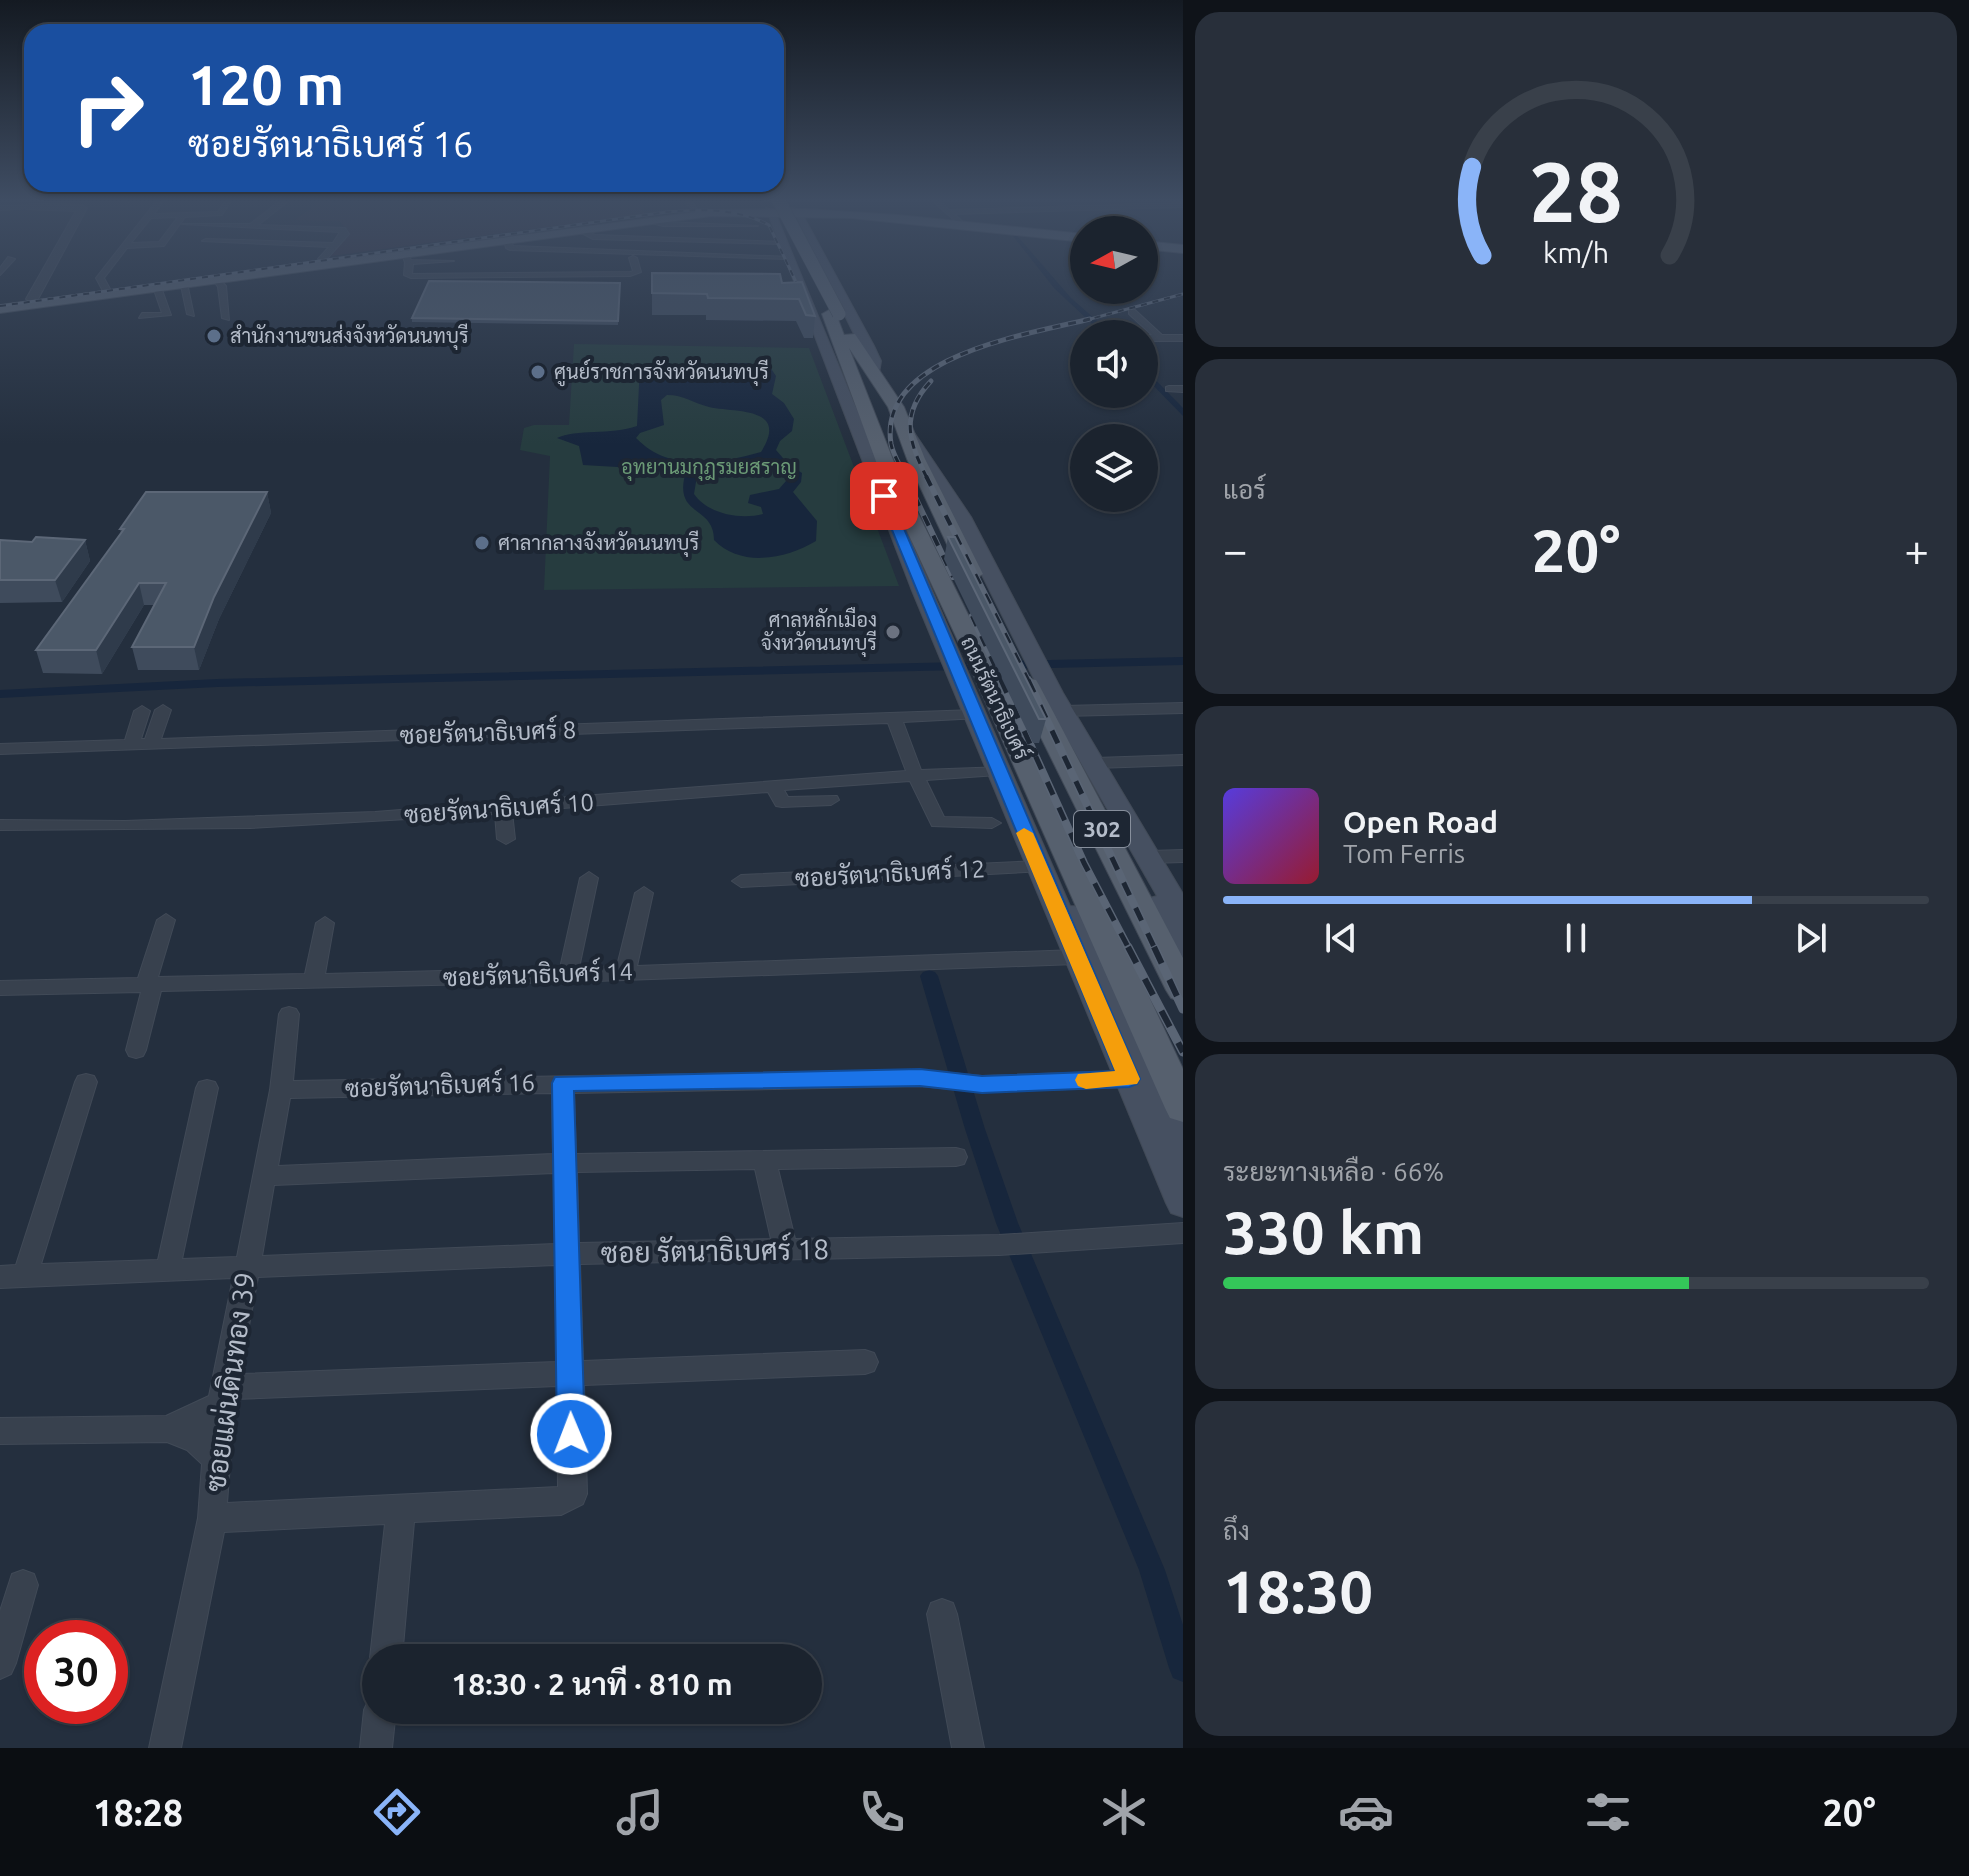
<!DOCTYPE html>
<html lang="th">
<meta charset="utf-8">
<style>
:root{--surface:#1b232e;--page:#282f3a;--text:#f1f3f6;--muted:#a0a4aa;--line:#39404a;--accent:#8ab4f8}
body{margin:0;font-family:Ubuntu,Sarabun,sans-serif;background:var(--page);color:var(--text);height:100vh;display:flex;flex-direction:column;font-size:30px;white-space:nowrap}
*{box-sizing:border-box;margin:0}
p{font-size:26px;color:var(--muted)}
.icon{flex:none;width:44px;height:44px;fill:none;stroke:currentColor;stroke-width:2;stroke-linecap:round;stroke-linejoin:round}
.map{position:relative;flex:1;overflow:hidden}
.drawer{display:flex;flex-direction:column;gap:12px;padding:12px;background:#0f1319;width:786px}
.drawer>*{flex:none}
.top-card{position:absolute;left:24px;top:24px;width:760px;height:168px;border-radius:24px;box-shadow:0 2px 6px #0004,0 0 0 2px var(--line);background:#1a4fa0;color:#fff;overflow:hidden}
.needle{width:52px;rotate:262deg}
.buttons{position:absolute;left:1070px;top:216px;display:grid;gap:16px}
.buttons a{display:grid;place-items:center;width:88px;height:88px;border-radius:50%;background:var(--surface);box-shadow:0 2px 6px #0004,0 0 0 2px var(--line);font-size:40px}
.speed{position:absolute;left:24px;top:1620px;display:flex;gap:16px;font-size:40px;font-weight:700;text-align:center}
.speed>*{display:grid;place-content:center;width:104px;height:104px;border-radius:50%;background:var(--surface);box-shadow:0 2px 6px #0004,0 0 0 2px var(--line);line-height:1}
.speed .limit{border:12px solid #d22;background:#fff;color:#111}
.pin{position:absolute;display:grid;place-items:center;width:68px;height:68px;color:#fff;margin:-34px;border-radius:16px;box-shadow:0 4px 12px #0006}
.me{position:absolute;width:88px;margin:-44px;rotate:359deg;stroke-linejoin:round;filter:drop-shadow(0 0 6px #0008)}
.turn{display:flex;align-items:center;gap:28px;height:168px;padding:0 32px;font-size:36px}
.turn .icon{width:104px;height:104px;stroke-width:2.5}
.turn b{display:block;font-size:56px;line-height:68px}
.big{font-size:60px;font-weight:700;line-height:1.1}
.drawer .card{flex:1;display:flex;flex-direction:column;justify-content:center;gap:12px;min-width:0;padding:0 28px;border-radius:24px;background:var(--page)}
.drawer .dial{align-items:center;gap:0}
.dial svg{height:208px;overflow:visible;fill:none;stroke:var(--line);stroke-width:7;stroke-linecap:round;text-anchor:middle}
.dial text{fill:var(--text);stroke:none}
.song{display:flex;align-items:center;gap:24px}
.cover{width:96px;height:96px;border-radius:12px;background:linear-gradient(135deg,hsl(250 70% 55%),hsl(350 70% 35%))}
.played{height:8px;border-radius:4px;background:linear-gradient(90deg,var(--accent) 75%,var(--line) 75%)}
.keys{display:flex;justify-content:space-around;direction:ltr}
.heat{display:flex;justify-content:space-between;align-items:center;font-size:44px;direction:ltr}
.charge{height:12px;border-radius:6px;background:linear-gradient(90deg,#34c759 66%,var(--line) 0)}
.trip{position:absolute;left:362px;top:1644px;width:460px;height:80px;border-radius:40px;background:var(--surface);box-shadow:0 2px 6px #0004,0 0 0 2px var(--line);font-weight:700;line-height:80px;text-align:center}
.dock{display:flex;height:128px;justify-content:space-around;align-items:center;background:#0b0e12;color:var(--muted)}
.dock .icon{width:56px;height:56px}
.dock .active{color:var(--accent)}
.dock b{font-size:36px;color:var(--text)}
main{display:flex;flex:1;min-height:0}
.map>svg:first-child{display:block}
</style>
<main>
<div class="map">
<svg width="1183" height="1748" viewBox="0 0 1183 1748">
<rect width="100%" height="100%" fill="#242f3e"/>
<!-- medical -->
<path fill="#32303f" d="M323 199H636L645 214 331 256 348 234 340 221 295 220Z"/>
<!-- green -->
<path fill="#263c3f" d="M574 344 809 348 899 586 544 590 550 456 520 450 524 428 534 425H569Z"/>
<!-- water -->
<path fill="#17263c" fill-rule="evenodd" d="M747 363 770 367 776 376 772 394 784 403 794 419 792 431 780 441 776 450 789 465 802 473 801 482 793 492 817 521 816 541C786 559 741 568 714 540 714 504 672 518 686 471L583 465 579 446 557 438C576 429 611 435 637 426L640 365ZM667 395C684 395 693 403 709 407 735 413 790 406 761 452 719 464 670 473 636 438L640 433 664 425 661 400ZM751 462 771 463 785 471 786 481 779 489 750 495 748 503 761 507 763 514C740 520 708 514 694 494L697 476 714 471 725 473Z"/>
<g fill="none" stroke-linecap="round" stroke-linejoin="round">
<!-- canal -->
<g fill="#17263c" fill-rule="evenodd">
<path d="M1009 231H1013L1071 298 1112 334H1103L1054 288Z"/>
<path d="M1144 368 1183 408V416L1144 376Z"/>
<path d="M1183 657V665L217 687 0 698V690L217 679Z"/>
<path d="M929 970 935 972 938 976 985 1129 1018 1223 1165 1570 1183 1625V1682L1173 1678 1169 1668 1139 1570 996 1223 965 1129 920 976 923 972Z"/>
</g>
<defs>
<g id="minor">
<path d="M132 199 128 202 125 200V199Z"/>
<path d="M158 199H165L154 214 218 212 226 199H232L222 215 185 217 164 246 127 248 104 278 110 289 103 291 96 278ZM178 217 159 242 131 243 151 218Z"/>
<path d="M283 199H291L258 225 345 228 349 234 325 261 318 259 329 247 202 241 206 239 333 243 340 232 182 224H250Z"/>
<path d="M683 199H690L698 211H694Z"/>
<path d="M930 199H937L949 210 1183 203V207L954 214 962 221 958 223Z"/>
<path d="M29 205 31 208 0 210V206Z"/>
<path d="M646 218 663 222 758 226H663L644 221Z"/>
<path d="M581 227 595 235 785 242 781 244 593 239 578 231Z"/>
<path d="M503 237H509L513 246 791 257 787 259 510 250 506 248Z"/>
<path d="M400 251H406L411 260 454 261 413 264 412 274 630 272 633 271 629 258 633 256 637 258 641 272 630 276 411 278 404 275 405 262Z"/>
<path d="M8 257 15 259 0 275V268Z"/>
<path d="M211 277H217L226 286 229 320 222 318 218 287Z"/>
<path d="M180 281 187 283 194 316 187 314Z"/>
<path d="M157 285 161 287 171 315 139 318 142 313H162L153 287Z"/>
<path d="M1129 310H1135L1162 335H1183V341H1144V335H1152L1129 314Z"/>
<path d="M1169 386H1183V392L1166 391V387Z"/>
<path d="M1183 703V713L1064 716 1056 711 1064 706Z"/>
<path d="M163 705 171 710 161 739 975 710 983 715 980 718 903 722 921 770 1004 767 1006 770 998 775 926 780 944 817 992 818 1001 823 992 828 932 826 910 781 784 790 788 797 837 796 839 800 831 805 782 807 776 806 768 792 512 812 515 839 506 844 497 839 495 814 250 828 0 830V820L125 821 375 812 906 771 888 723 0 754V744L125 740 134 711 142 706 150 711 141 739H145L155 710Z"/>
<path d="M1183 755V765L1096 768 1088 763 1096 758Z"/>
<path d="M1183 850V862L1150 863 1141 857 1150 851Z"/>
<path d="M1039 861 1045 863 1048 867 1045 871 741 887 732 881 741 875Z"/>
<path d="M589 872 598 878 579 968 617 966 635 893 644 887 653 893 637 966 1076 950 1083 952 1086 957 1083 962 1076 964 568 982 161 991 146 1050 143 1056 136 1058 129 1056 126 1050 141 992 0 995V981L138 978 157 920 166 914 175 920 158 977 305 974 316 923 325 917 334 923 325 974 560 968 580 878Z"/>
<path d="M289 1007 296 1009 299 1014 293 1081 920 1070 982 1076 1129 1071 1137 1073 1140 1079 1137 1085 1129 1087 982 1092 920 1086 574 1093 576 1154 956 1148 964 1150 967 1157 964 1164 956 1166 778 1169 795 1239 999 1235 1183 1223V1243L999 1255 580 1264 583 1361 865 1350 874 1353 878 1362 874 1371 865 1374 584 1385 587 1494 583 1504 561 1515 414 1522 402 1658H376V1669L370 1658 385 1524 224 1532 181 1748H149L198 1518 202 1464 187 1450 167 1442 0 1444V1418L166 1416 209 1396 233 1278 0 1288V1266L16 1265 75 1082 78 1076 86 1074 94 1076 97 1082 41 1264 158 1260 196 1088 199 1082 207 1080 215 1082 218 1088 182 1259 237 1257 270 1090 279 1014 282 1009ZM552 1093 553 1154 278 1166 290 1098ZM755 1169 771 1239 579 1243 577 1172ZM554 1173 555 1244 262 1256 274 1185ZM555 1265 557 1362 240 1374 258 1277ZM557 1386 558 1487 227 1503 235 1399Z"/>
<path d="M23 1570 34 1574 38 1585 16 1663 11 1674 0 1679V1611L12 1574Z"/>
<path d="M942 1599 953 1603 957 1614 984 1748H952L927 1614 931 1603Z"/>
<path d="M376 1696V1710H396L392 1748H360L364 1710 369 1699Z"/>
</g>
<path id="tertiary" d="M29 204 82 205 87 208 38 299 32 302 26 299 76 211 26 209Z"/>
<g id="secondary">
<path d="M766 208 774 210 931 588 1070 906 1087 907 1090 913 1183 1119V1217L1171 1213 1166 1203 911 588Z"/>
<path d="M792 208 800 210 874 346 881 361 879 373 867 370V361L860 346Z"/>
<path d="M910 432 915 434 971 517 1063 693 1183 894V960L1173 957 1169 950 1146 904 1150 898 1157 896 1041 693 953 517 902 437Z"/>
</g>
<g id="primary">
<path d="M805 209 898 215 1084 234V242L851 218 711 216 0 313V305L711 210Z"/>
<path d="M1144 241 1183 245V253L1144 249Z"/>
<path d="M829 310 836 314 844 335 855 334 904 407 925 459 983 574 972 580 961 574 907 459 888 407 849 348 899 475 995 669 1183 1069V1122L1170 1118 1165 1108 971 669 881 475 822 314Z"/>
<path d="M1027 678 1036 680 1039 685 1183 958V1002L1171 998 1166 990 1015 685 1018 680Z"/>
</g>
</defs>
<!-- minor casing -->
<use href="#minor" stroke="#414a57" stroke-width="2"/>
<!-- tertiary casing -->
<use href="#tertiary" stroke="#414a57" stroke-width="2"/>
<!-- secondary casing -->
<use href="#secondary" stroke="#414a57" stroke-width="2"/>
<!-- primary casing -->
<use href="#primary" stroke="#414a57" stroke-width="2"/>
<!-- minor -->
<use href="#minor" fill="#38414e" fill-rule="evenodd"/>
<!-- tertiary -->
<use href="#tertiary" fill="#38414e" fill-rule="evenodd"/>
<!-- secondary -->
<use href="#secondary" fill="#465061" fill-rule="evenodd"/>
<!-- primary -->
<use href="#primary" fill="#56606e" fill-rule="evenodd"/>
<defs>
<g id="rail-far4">
<path d="M0 306 667 212C702 209 737 208 769 225L805 301"/>
<path d="M1083 321 1183 294"/>
</g>
<g id="rail-far3">
<path d="M906 478C901 467 893 455 891 444 877 355 1031 334 1090 319"/>
<path d="M927 478C908 441 900 414 931 381"/>
</g>
<g id="rail-far2">
<path d="M905 476 953 577"/>
<path d="M926 476 1029 682"/>
<path d="M972 616 1002 682"/>
</g>
<g id="rail-far1">
<path d="M1001 680 1084 863 1129 949"/>
<path d="M1028 680 1155 949"/>
</g>
<g id="rail">
<path d="M1128 947 1183 1052"/>
<path d="M1154 947 1183 1009"/>
</g>
</defs>
<!-- rail-far4 casing -->
<use href="#rail-far4" stroke="#5a6575" stroke-width="3"/>
<!-- rail-far3 casing -->
<use href="#rail-far3" stroke="#5a6575" stroke-width="5"/>
<!-- rail-far2 casing -->
<use href="#rail-far2" stroke="#5a6575" stroke-width="6"/>
<!-- rail-far1 casing -->
<use href="#rail-far1" stroke="#5a6575" stroke-width="8"/>
<!-- rail casing -->
<use href="#rail" stroke="#5a6575" stroke-width="9"/>
<!-- rail-far4 -->
<use href="#rail-far4" stroke="#1d2633" stroke-width="2" stroke-dasharray="6" stroke-linecap="butt"/>
<!-- rail-far3 -->
<use href="#rail-far3" stroke="#1d2633" stroke-width="3" stroke-dasharray="8" stroke-linecap="butt"/>
<!-- rail-far2 -->
<use href="#rail-far2" stroke="#1d2633" stroke-width="4" stroke-dasharray="11" stroke-linecap="butt"/>
<!-- rail-far1 -->
<use href="#rail-far1" stroke="#1d2633" stroke-width="5" stroke-dasharray="14" stroke-linecap="butt"/>
<!-- rail -->
<use href="#rail" stroke="#1d2633" stroke-width="6" stroke-dasharray="18" stroke-linecap="butt"/>
<defs>
<path id="primary-bridge" d="M778 199 839 314"/>
</defs>
<!-- primary-bridge casing -->
<use href="#primary-bridge" stroke="#414a57" stroke-width="14" stroke-linecap="butt"/>
<!-- primary-bridge -->
<use href="#primary-bridge" stroke="#56606e" stroke-width="13"/>
</g>
<!-- wall -->
<g fill="#3f4b5c">
<path d="M652 273 782 283 815 316 813 338H804L796 321 706 320V315H652Z"/>
<path d="M620 283 618 325 412 322V318Z"/>
<path d="M267 492 271 513 219 619 199 670H138L132 647 154 605H144L102 674 43 673 36 650 121 533 120 529Z"/>
<path d="M948 537 1046 719 1039 743H1033L944 559Z"/>
<path d="M0 540 32 542 85 540 90 561 62 602 0 603Z"/>
</g>
<!-- shaded-wall -->
<g fill="#2f3b4b">
<path d="M267 492 271 513 219 619 199 670 194 647 214 597Z"/>
<path d="M85 540 90 561 62 602 55 580Z"/>
<path d="M139 583 144 605 102 674 96 650Z"/>
</g>
<!-- building -->
<g fill="#4b5868" stroke="#5c6777" stroke-width="2">
<path d="M652 273 780 274 782 283 802 282 815 316 806 315 799 299 708 298 707 294 652 293Z"/>
<path d="M429 281 620 283 618 321 412 318Z"/>
<path d="M146 492H267L214 597 194 647H132L166 583H139L96 650H36L124 529H120Z"/>
<path d="M36 537 85 540 55 580H0V540L32 542Z"/>
<path d="M948 537H955L1046 719H1039Z"/>
</g>
<!-- sky -->
<linearGradient id="sky" x2="0" y2="1"><stop stop-color="#141a22"/><stop offset="0.45" stop-color="#3f4d63"/><stop offset="1" stop-color="#3f4d63" stop-opacity="0"/></linearGradient>
<rect width="1183" height="444" fill="url(#sky)"/>
<!-- route -->
<path fill="#1a73e8" stroke="#114b97" stroke-width="2" d="M884 493 890 496 1140 1079 1137 1084 1129 1087 982 1093 920 1086 574 1091 585 1434 581 1444 571 1448 561 1444 557 1434 552 1083 555 1077 920 1069 982 1076 1115 1071 878 496Z"/>
<!-- slow -->
<path fill="#f59e0b" d="M1024 828 1033 833 1140 1079 1137 1084 1086 1089 1078 1086 1075 1080 1078 1074 1115 1071 1016 833Z"/>
<!-- markers -->
<g fill="#5c6f8a" stroke="#1d2633" stroke-width="3">
<circle cx="214" cy="336" r="8"/>
<circle cx="538" cy="372" r="8"/>
<circle cx="482" cy="543" r="8"/>
</g>
<circle fill="#6b7280" stroke="#1d2633" stroke-width="3" cx="893" cy="632" r="8"/>
<g text-anchor="middle" stroke-width="8" stroke-linejoin="round" paint-order="stroke">
<!-- far-poi labels -->
<g font-size="20" fill="#b4bcc9" stroke="#1d2633" text-anchor="start">
<text x="230" y="343">สำนักงานขนส่งจังหวัดนนทบุรี</text>
<text x="554" y="379">ศูนย์ราชการจังหวัดนนทบุรี</text>
<text x="498" y="550">ศาลากลางจังหวัดนนทบุรี</text>
<text x="877" y="627" text-anchor="end">ศาลหลักเมือง<tspan x="877" dy="23">จังหวัดนนทบุรี</tspan></text>
</g>
<!-- far-park labels -->
<g font-size="20" fill="#6b9a76" stroke="#1d2633">
<text x="709" y="474">อุทยานมกุฎรมยสราญ</text>
</g>
<!-- far-street labels -->
<g font-size="20" fill="#b4bcc9" stroke="#1d2633">
<text transform="translate(995 698) rotate(65)" y="7">ถนนรัตนาธิเบศร์</text>
</g>
<!-- shield labels -->
<rect fill="#1d2633" stroke="#878f9c" stroke-width="2" x="1074" y="811" width="56" height="36" rx="6"/>
<g font-size="22" font-weight="bold" fill="#b4bcc9">
<text x="1102" y="837">302</text>
</g>
<!-- street labels -->
<g font-size="24" fill="#b4bcc9" stroke="#1d2633">
<text transform="translate(488 733) rotate(-2)" y="8">ซอยรัตนาธิเบศร์ 8</text>
<text transform="translate(499 809) rotate(-4)" y="8">ซอยรัตนาธิเบศร์ 10</text>
<text transform="translate(890 874) rotate(-3)" y="8">ซอยรัตนาธิเบศร์ 12</text>
<text transform="translate(538 975) rotate(-2)" y="8">ซอยรัตนาธิเบศร์ 14</text>
<text transform="translate(440 1086) rotate(-2)" y="8">ซอยรัตนาธิเบศร์ 16</text>
</g>
<!-- near-street labels -->
<g font-size="28" fill="#b4bcc9" stroke="#1d2633">
<text transform="translate(715 1251) rotate(-1)" y="10">ซอย รัตนาธิเบศร์ 18</text>
<text transform="translate(230 1382) rotate(-82)" y="10">ซอยแผ่นดินทอง 39</text>
</g>
</g>
</svg>
<div class="buttons">
<a><svg class="needle" viewBox="-14 -14 28 28"><path d="M0-13l5 13h-10z" fill="#e53935"/><path d="M0 13l5-13h-10z" fill="#a0a4aa"/></svg></a>
<a><svg class="icon" aria-label="sound" viewBox="0 0 24 24"><path d="M4 9h4l5-4v14l-5-4H4zM17 9q2 3 0 6"/></svg></a>
<a><svg class="icon" aria-label="layers" viewBox="0 0 24 24"><path d="M12 4l9 5-9 5-9-5zM3 14l9 5 9-5"/></svg></a>
</div>
<div class="speed"><div class="limit">30</div></div>
<div class="pin" style="left:884px;top:496px;background:#d93025"><svg class="icon" aria-label="arrive" viewBox="0 0 24 24"><path d="M6 21V4h12l-3 4 3 4H6"/></svg></div>
<svg class="me" style="left:571px;top:1434px" viewBox="-20 -20 40 40"><circle r="17" fill="#1a73e8" stroke="#fff" stroke-width="3"/><path d="M0-11L8 9 0 5-8 9z" fill="#fff"/></svg>
<div class="trip">18:30 · 2 นาที · 810 m</div>
<div class="top-card">
<div class="turn"><svg class="icon" aria-label="right" viewBox="0 0 24 24"><path d="M7 20v-9h11M14 6l5 5-5 5"/></svg><div><b>120 m</b>ซอยรัตนาธิเบศร์ 16</div></div>
</div>
</div>
<section class="drawer">
<div class="card dial"><svg viewBox="0 0 100 80">
<path d="M14 69A42 42 0 1 1 86 69"/>
<path d="M14 69A42 42 0 0 1 10 35" stroke="#8ab4f8"/>
<text x="50" y="56" font-size="32" font-weight="700">28</text>
<text x="50" y="72" font-size="11">km/h</text>
</svg></div>
<div class="card"><p>แอร์</p>
<div class="heat"><a>−</a><b class="big">20°</b><a>+</a></div>
</div>
<div class="card">
<div class="song"><i class="cover"></i><div><b>Open Road</b><p>Tom Ferris</p></div></div>
<div class="played"></div>
<div class="keys"><svg class="icon" aria-label="previous" viewBox="0 0 24 24"><path d="M18 5L8 12l10 7zM5 5v14"/></svg><svg class="icon" aria-label="pause" viewBox="0 0 24 24"><path d="M8 5v14M16 5v14"/></svg><svg class="icon" aria-label="next" viewBox="0 0 24 24"><path d="M6 5l10 7-10 7zM19 5v14"/></svg></div>
</div>
<div class="card"><p>ระยะทางเหลือ · 66%</p><b class="big">330 km</b><div class="charge"></div></div>
<div class="card"><p>ถึง</p><b class="big">18:30</b></div>
</section>
</main>
<nav class="dock">
<b>18:28</b>
<svg class="icon active" aria-label="directions" viewBox="0 0 24 24"><path d="M12 3l9 9-9 9-9-9zM9 14v-3h6M13 9l2 2-2 2"/></svg>
<svg class="icon" aria-label="music" viewBox="0 0 24 24"><path d="M9 18V5l10-2v13"/><circle cx="6" cy="18" r="3"/><circle cx="16" cy="16" r="3"/></svg>
<svg class="icon" aria-label="phone" viewBox="0 0 24 24"><path d="M5 4h4l2 5-3 2q2 4 5 5l2-3 5 2v4C11 20 4 13 5 4z"/></svg>
<svg class="icon" aria-label="climate" viewBox="0 0 24 24"><path d="M12 3v18M4 7l16 10M4 17L20 7"/></svg>
<svg class="icon" aria-label="car" viewBox="0 0 24 24"><path d="M5 17H2v-5l4-1 3-4h7l3 4 3 1v5h-3M9 17h6M6 11h13"/><circle cx="7" cy="17" r="2"/><circle cx="17" cy="17" r="2"/></svg>
<svg class="icon" aria-label="filters" viewBox="0 0 24 24"><path d="M4 7h16M4 17h16"/><circle cx="9" cy="7" r="2"/><circle cx="15" cy="17" r="2"/></svg>
<b>20°</b>
</nav>
